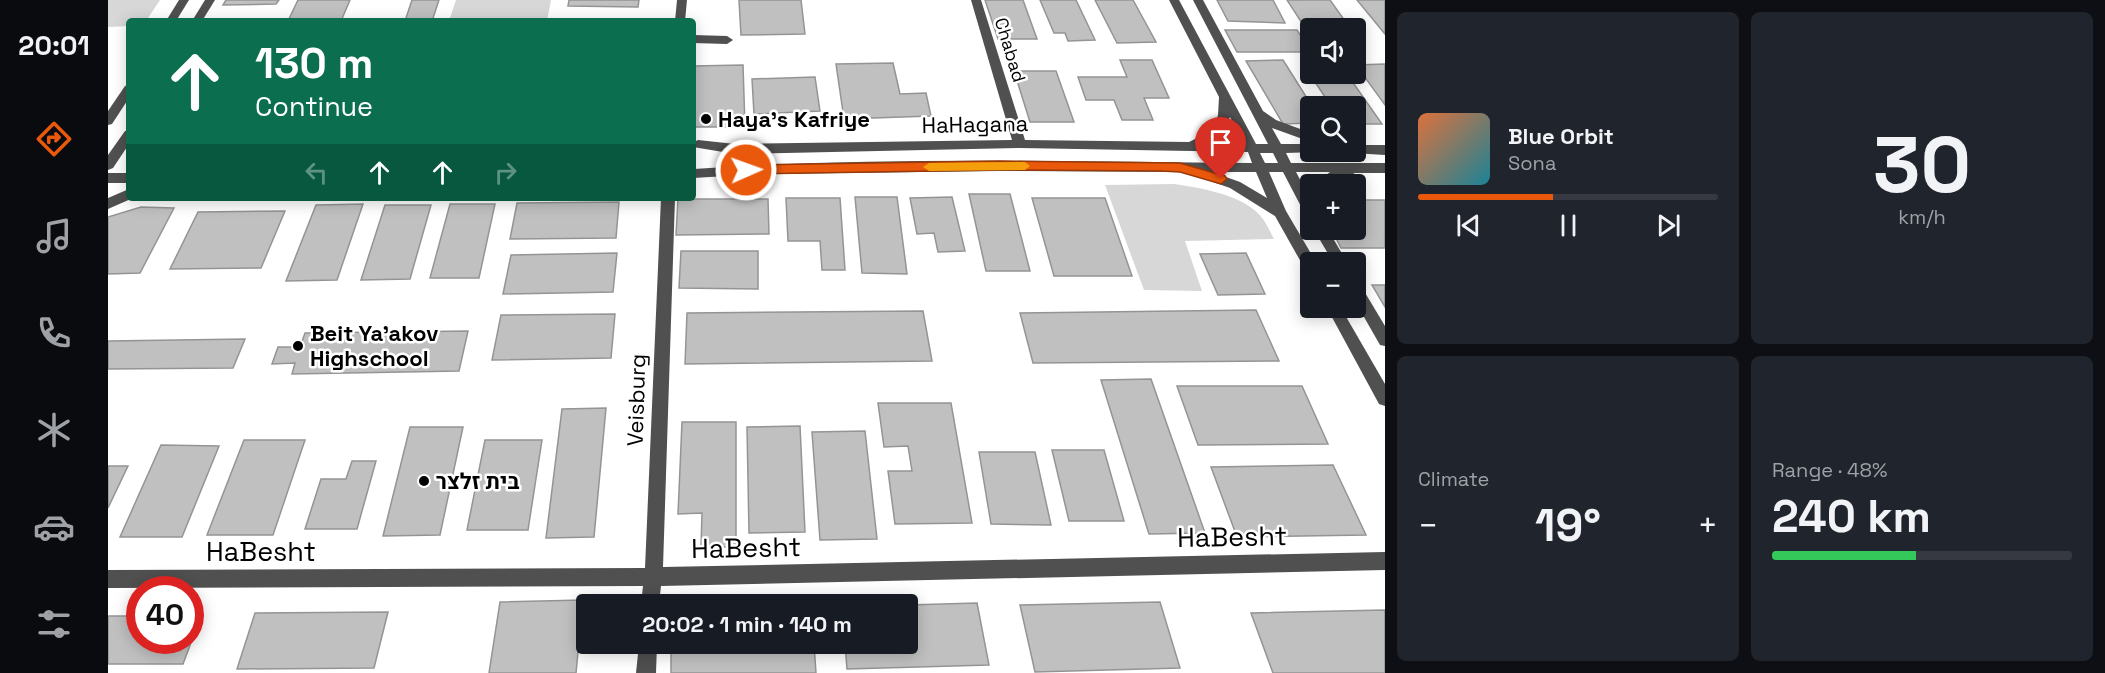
<!DOCTYPE html>
<meta charset="utf-8">
<style>
:root{--surface:#171b24;--page:#20242c;--text:#f1f3f6;--muted:#9ea1a6;--line:#363941;--accent:#ea580c}
body{margin:0;font-family:"Space Grotesk",Heebo,sans-serif;background:var(--page);color:var(--text);height:100vh;display:flex;flex-direction:column;font-size:22px;white-space:nowrap}
*{box-sizing:border-box;margin:0}
p{font-size:20px;color:var(--muted)}
.icon{flex:none;width:33px;height:33px;fill:none;stroke:currentColor;stroke-width:2;stroke-linecap:round;stroke-linejoin:round}
.map{position:relative;flex:1;overflow:hidden}
.side{display:flex;flex-direction:column;gap:12px;padding:12px;background:#0d0f14;width:720px}
.side>*{flex:none}
.banner{position:absolute;left:18px;top:18px;width:570px;height:183px;border-radius:6px;box-shadow:0 3px 15px #0003;background:#0b6e4f;color:#fff;overflow:hidden}
.tools{position:absolute;left:1192px;top:18px;display:grid;gap:12px}
.tools a{display:grid;place-items:center;width:66px;height:66px;border-radius:6px;background:var(--surface);box-shadow:0 3px 15px #0003;font-size:30px}
.speed{position:absolute;left:18px;top:576px;display:flex;gap:12px;font-size:30px;font-weight:700;text-align:center}
.speed>*{display:grid;place-content:center;width:78px;height:78px;border-radius:50%;background:var(--surface);box-shadow:0 3px 15px #0003;line-height:1}
.speed .limit{border:9px solid #d22;background:#fff;color:#111}
.pin{position:absolute;display:grid;place-items:center;width:51px;height:51px;color:#fff;margin:-62px -26px;border-radius:50% 50% 50% 0;rotate:-45deg;box-shadow:0 0 6px #0007}
.pin .icon{rotate:45deg}
.me{position:absolute;width:66px;margin:-33px;rotate:88deg;stroke-linejoin:round;filter:drop-shadow(0 0 4px #0008)}
.turn{display:flex;align-items:center;gap:21px;height:126px;padding:0 30px;font-size:27px}
.turn .icon{width:78px;height:78px;stroke-width:2.5}
.turn b{display:block;font-size:42px;line-height:51px}
.lanes{display:flex;align-items:center;height:57px;padding:0 30px;background:#0003;justify-content:center;gap:30px;direction:ltr}
.lanes .off{opacity:.35}
.big{font-size:45px;font-weight:700;line-height:1.1}
.side .widget{flex:1;display:flex;flex-direction:column;justify-content:center;gap:9px;min-width:0;padding:0 21px;border-radius:9px;background:var(--page)}
.side .dial{align-items:center;gap:0}
.dial b{font-size:78px;line-height:1}
.song{display:flex;align-items:center;gap:18px}
.cover{width:72px;height:72px;border-radius:9px;background:linear-gradient(135deg,hsl(20 70% 55%),hsl(190 70% 35%))}
.played{height:6px;border-radius:3px;background:linear-gradient(90deg,var(--accent) 45%,var(--line) 45%)}
.keys{display:flex;justify-content:space-around;direction:ltr}
.heat{display:flex;justify-content:space-between;align-items:center;font-size:33px;direction:ltr}
.charge{height:9px;border-radius:4px;background:linear-gradient(90deg,#34c759 48%,var(--line) 0)}
.side .tiles{flex:1;display:grid;gap:12px;grid-template-columns:repeat(2,1fr)}
.trip{position:absolute;left:468px;top:594px;width:342px;height:60px;border-radius:6px;background:var(--surface);box-shadow:0 3px 15px #0003;font-weight:700;line-height:60px;text-align:center}
main{display:flex;flex:1;min-height:0}
.dock{display:flex;flex-direction:column;width:108px;justify-content:space-around;align-items:center;background:#090b0e;color:var(--muted)}
.dock .icon{width:42px;height:42px}
.dock .on{color:var(--accent)}
.dock b{font-size:27px;color:var(--text)}
.map>svg:first-child{display:block}
</style>
<main>
<nav class="dock">
<b>20:01</b>
<svg class="icon on" aria-label="directions" viewBox="0 0 24 24"><path d="M12 3l9 9-9 9-9-9zM9 14v-3h6M13 9l2 2-2 2"/></svg>
<svg class="icon" aria-label="music" viewBox="0 0 24 24"><path d="M9 18V5l10-2v13"/><circle cx="6" cy="18" r="3"/><circle cx="16" cy="16" r="3"/></svg>
<svg class="icon" aria-label="phone" viewBox="0 0 24 24"><path d="M5 4h4l2 5-3 2q2 4 5 5l2-3 5 2v4C11 20 4 13 5 4z"/></svg>
<svg class="icon" aria-label="climate" viewBox="0 0 24 24"><path d="M12 3v18M4 7l16 10M4 17L20 7"/></svg>
<svg class="icon" aria-label="car" viewBox="0 0 24 24"><path d="M5 17H2v-5l4-1 3-4h7l3 4 3 1v5h-3M9 17h6M6 11h13"/><circle cx="7" cy="17" r="2"/><circle cx="17" cy="17" r="2"/></svg>
<svg class="icon" aria-label="filters" viewBox="0 0 24 24"><path d="M4 7h16M4 17h16"/><circle cx="9" cy="7" r="2"/><circle cx="15" cy="17" r="2"/></svg>
</nav>
<div class="map">
<svg width="1277" height="673" viewBox="0 0 1277 673">
<rect width="100%" height="100%" fill="#fff"/>
<!-- green -->
<g fill="#d7d7d7">
<path d="M0 0H52L38 21H21V26L0 27Z"/>
<path d="M348 0H443L439 21H341Z"/>
<path d="M1066 184C1093 188 1138 195 1155 219 1159 225 1163 233 1166 239L1077 241 1094 291 1036 290 997 185Z"/>
</g>
<!-- building -->
<g fill="#c0c0c0" stroke="#949494" stroke-width="1.5">
<path d="M118 0H171L168 4 115 5Z"/>
<path d="M190 0H242L233 21H180Z"/>
<path d="M304 0H331L324 21H297Z"/>
<path d="M461 0H531L530 7 460 6Z"/>
<path d="M631 0H693L697 34 633 35Z"/>
<path d="M877 0H915L929 39H890Z"/>
<path d="M932 0H968L987 40 960 41 957 33H946Z"/>
<path d="M987 0H1025L1048 42 1009 43Z"/>
<path d="M1109 0H1165L1177 23 1120 21Z"/>
<path d="M1179 0H1222L1242 28H1203V37Z"/>
<path d="M1249 0H1277V34Z"/>
<path d="M1117 30H1189L1203 52H1129Z"/>
<path d="M1012 60H1044L1061 98H1036L1045 120H1014L1006 100H978L970 77H1019Z"/>
<path d="M1175 60 1204 106 1203 123 1175 124 1138 61Z"/>
<path d="M785 63 792 94 818 93 823 116 736 119 728 64Z"/>
<path d="M1195 64H1203V74H1239L1274 124H1248V106H1223Z"/>
<path d="M1277 64V105L1248 65Z"/>
<path d="M635 65 637 127H585V66Z"/>
<path d="M906 71H948L966 122H922Z"/>
<path d="M707 77 712 111 646 114 644 79Z"/>
<path d="M861 194H902L922 271H878Z"/>
<path d="M747 197H789L799 274 754 273Z"/>
<path d="M844 197 857 251 830 252 826 233 809 234 802 198Z"/>
<path d="M678 198H732L737 270H714L712 241H680Z"/>
<path d="M924 198H997L1024 276H946Z"/>
<path d="M570 199H660L661 234 568 235Z"/>
<path d="M1248 200H1277V248H1233L1224 230H1248Z"/>
<path d="M511 202 508 238 402 239 409 203Z"/>
<path d="M255 204 229 280 178 281 208 205Z"/>
<path d="M342 204H387L371 278H322Z"/>
<path d="M277 205H323L302 279 253 280Z"/>
<path d="M33 207 66 208 32 273 0 274V217Z"/>
<path d="M177 211 153 268 62 269 90 212Z"/>
<path d="M573 251H650V289L571 288Z"/>
<path d="M509 253 505 292 395 294 403 255Z"/>
<path d="M1138 253 1157 294 1110 295 1092 254Z"/>
<path d="M1264 285H1277V307Z"/>
<path d="M1148 310 1171 361 925 363 912 313Z"/>
<path d="M815 311 824 361 577 364 579 313Z"/>
<path d="M507 314 503 358 384 360 393 315Z"/>
<path d="M360 331 351 371 184 374 187 363 164 364 170 347H192L197 333Z"/>
<path d="M137 339 125 368 0 369V341Z"/>
<path d="M1043 379 1097 533 1041 534 993 380Z"/>
<path d="M1069 386H1194L1220 444 1090 445Z"/>
<path d="M770 403H843L864 523 787 524 780 471H804L800 446 776 447Z"/>
<path d="M498 408 486 537 438 538 454 409Z"/>
<path d="M574 422H628V547H593L594 513 570 514Z"/>
<path d="M692 426 697 532 641 533 639 427Z"/>
<path d="M302 427H355L332 535 275 536Z"/>
<path d="M757 431 769 539 712 540 704 432Z"/>
<path d="M136 440H197L165 535H99Z"/>
<path d="M377 440H434L420 530H359Z"/>
<path d="M53 445 111 446 74 537H12Z"/>
<path d="M944 450H996L1016 521H961Z"/>
<path d="M871 452H927L943 525 883 524Z"/>
<path d="M244 461H268L249 529H197L213 479H238Z"/>
<path d="M1225 465 1258 535 1129 537 1103 467Z"/>
<path d="M0 466H20L0 508Z"/>
<path d="M475 600 468 673H381L392 602Z"/>
<path d="M1052 602 1072 668 927 672 912 605Z"/>
<path d="M869 603 881 665 739 669 737 644H800V605Z"/>
<path d="M1277 610V673H1165L1143 613Z"/>
<path d="M280 612 266 668 129 669 147 613Z"/>
<path d="M0 616H32V640H82V616H93L75 664H0Z"/>
<path d="M563 644H706L708 673H563Z"/>
</g>
<g fill="none" stroke-linecap="round" stroke-linejoin="round">
<!-- minor -->
<g fill="#505050" fill-rule="evenodd">
<path d="M71 0H81L68 21H58Z"/>
<path d="M97 0H107L94 21H84Z"/>
<path d="M569 0H579L577 21H567Z"/>
<path d="M863 0H873L917 140 1081 142 1097 134 1107 125 1110 115 1111 97 1061 0H1071L1148 144H1160L1085 0H1095L1155 111 1168 120 1203 133V142L1164 128 1173 144H1203V152H1208L1178 153 1183 163H1277V173H1247L1224 184H1209L1210 181 1222 172H1188L1203 200V217L1198 216 1175 172H1161L1178 211 1208 262H1203V273L1198 271 1167 216 1122 188 1085 175 1084 172 891 171 653 174 585 178 586 169C771 156 958 162 1144 163L1140 152 912 148 627 154 585 147 586 142 590 140 627 144 904 140ZM1122 117 1135 143H1102L1116 131ZM1152 153H1165L1170 163H1157ZM1104 172H1148L1159 198 1132 182Z"/>
<path d="M585 35 619 36 625 40 619 44 585 43Z"/>
<path d="M21 85V98L4 124 0 125V111L17 86Z"/>
<path d="M21 130V144L5 168 0 170V155L17 131Z"/>
<path d="M1248 145H1277V155L1244 153 1243 152H1248Z"/>
<rect x="0" y="173" width="21" height="10"/>
<path d="M21 189V198H25L0 209V198Z"/>
<path d="M553 198H567L555 567 1277 552V570L553 586 551 604H533L535 586 0 588V570L537 568Z"/>
<path d="M1206 230H1220L1239 262H1225Z"/>
<path d="M1248 284 1253 286 1277 326V346L1272 345 1248 303Z"/>
<path d="M1219 308H1233L1277 384V406L1271 404Z"/>
<path d="M531 644H549L548 673H528Z"/>
</g>
</g>
<!-- route -->
<path fill="#ea580c" stroke="#983908" stroke-width="1.5" d="M891 161 1072 163 1117 176 1119 179 1113 184 1072 172 1053 171 891 170 638 174 632 170 638 165Z"/>
<!-- slow -->
<path fill="#f59e0b" d="M917 162 922 166 917 170 821 171 815 167 821 163Z"/>
<!-- markers -->
<g fill="#000" stroke="#fff" stroke-width="2">
<circle cx="598" cy="119" r="6"/>
<circle cx="190" cy="346" r="6"/>
<circle cx="316" cy="481" r="6"/>
</g>
<g text-anchor="middle" stroke-width="5" stroke-linejoin="round" paint-order="stroke">
<!-- far-street labels -->
<g font-size="18" fill="#000" stroke="#fff">
<text transform="translate(902 50) rotate(73)" y="6">Chabad</text>
</g>
<!-- poi labels -->
<g font-size="22" font-weight="bold" fill="#000" stroke="#fff" text-anchor="start">
<text x="610" y="127">Haya's Kafriye</text>
<text x="202" y="341">Beit Ya'akov<tspan x="202" dy="25">Highschool</tspan></text>
<text x="328" y="489">בית זלצר</text>
</g>
<!-- street labels -->
<g font-size="22" fill="#000" stroke="#fff">
<text transform="translate(867 124) rotate(-1)" y="8">HaHagana</text>
<text transform="translate(528 400) rotate(-88)" y="8">Veisburg</text>
</g>
<!-- near-street labels -->
<g font-size="27" fill="#000" stroke="#fff">
<text transform="translate(1124 537) rotate(-1)" y="9">HaBesht</text>
<text transform="translate(638 548) rotate(-1)" y="9">HaBesht</text>
<text x="153" y="561">HaBesht</text>
</g>
</g>
</svg>
<div class="tools">
<a><svg class="icon" aria-label="sound" viewBox="0 0 24 24"><path d="M4 9h4l5-4v14l-5-4H4zM17 9q2 3 0 6"/></svg></a>
<a><svg class="icon" aria-label="search" viewBox="0 0 24 24"><circle cx="10" cy="10" r="6"/><path d="M15 15l6 6"/></svg></a>
<a>+</a>
<a>−</a>
</div>
<div class="speed"><div class="limit">40</div></div>
<div class="pin" style="left:1113px;top:179px;background:#d93025"><svg class="icon" aria-label="arrive" viewBox="0 0 24 24"><path d="M6 21V4h12l-3 4 3 4H6"/></svg></div>
<svg class="me" style="left:638px;top:170px" viewBox="-20 -20 40 40"><circle r="17" fill="#ea580c" stroke="#fff" stroke-width="3"/><path d="M0-11L8 9 0 5-8 9z" fill="#fff"/></svg>
<div class="trip">20:02 · 1 min · 140 m</div>
<div class="banner">
<div class="turn"><svg class="icon" aria-label="ahead" viewBox="0 0 24 24"><path d="M12 20V5M6 11l6-6 6 6"/></svg><div><b>130 m</b>Continue</div></div>
<div class="lanes"><svg class="icon off" aria-label="left" viewBox="0 0 24 24"><path d="M17 20v-9H6M10 6l-5 5 5 5"/></svg><svg class="icon" aria-label="ahead" viewBox="0 0 24 24"><path d="M12 20V5M6 11l6-6 6 6"/></svg><svg class="icon" aria-label="ahead" viewBox="0 0 24 24"><path d="M12 20V5M6 11l6-6 6 6"/></svg><svg class="icon off" aria-label="right" viewBox="0 0 24 24"><path d="M7 20v-9h11M14 6l5 5-5 5"/></svg></div>
</div>
</div>
<section class="side">
<div class="tiles">
<div class="widget">
<div class="song"><i class="cover"></i><div><b>Blue Orbit</b><p>Sona</p></div></div>
<div class="played"></div>
<div class="keys"><svg class="icon" aria-label="previous" viewBox="0 0 24 24"><path d="M18 5L8 12l10 7zM5 5v14"/></svg><svg class="icon" aria-label="pause" viewBox="0 0 24 24"><path d="M8 5v14M16 5v14"/></svg><svg class="icon" aria-label="next" viewBox="0 0 24 24"><path d="M6 5l10 7-10 7zM19 5v14"/></svg></div>
</div>
<div class="widget dial"><b>30</b><p>km/h</p></div>
<div class="widget"><p>Climate</p>
<div class="heat"><a>−</a><b class="big">19°</b><a>+</a></div>
</div>
<div class="widget"><p>Range · 48%</p><b class="big">240 km</b><div class="charge"></div></div>
</div>
</section>
</main>
